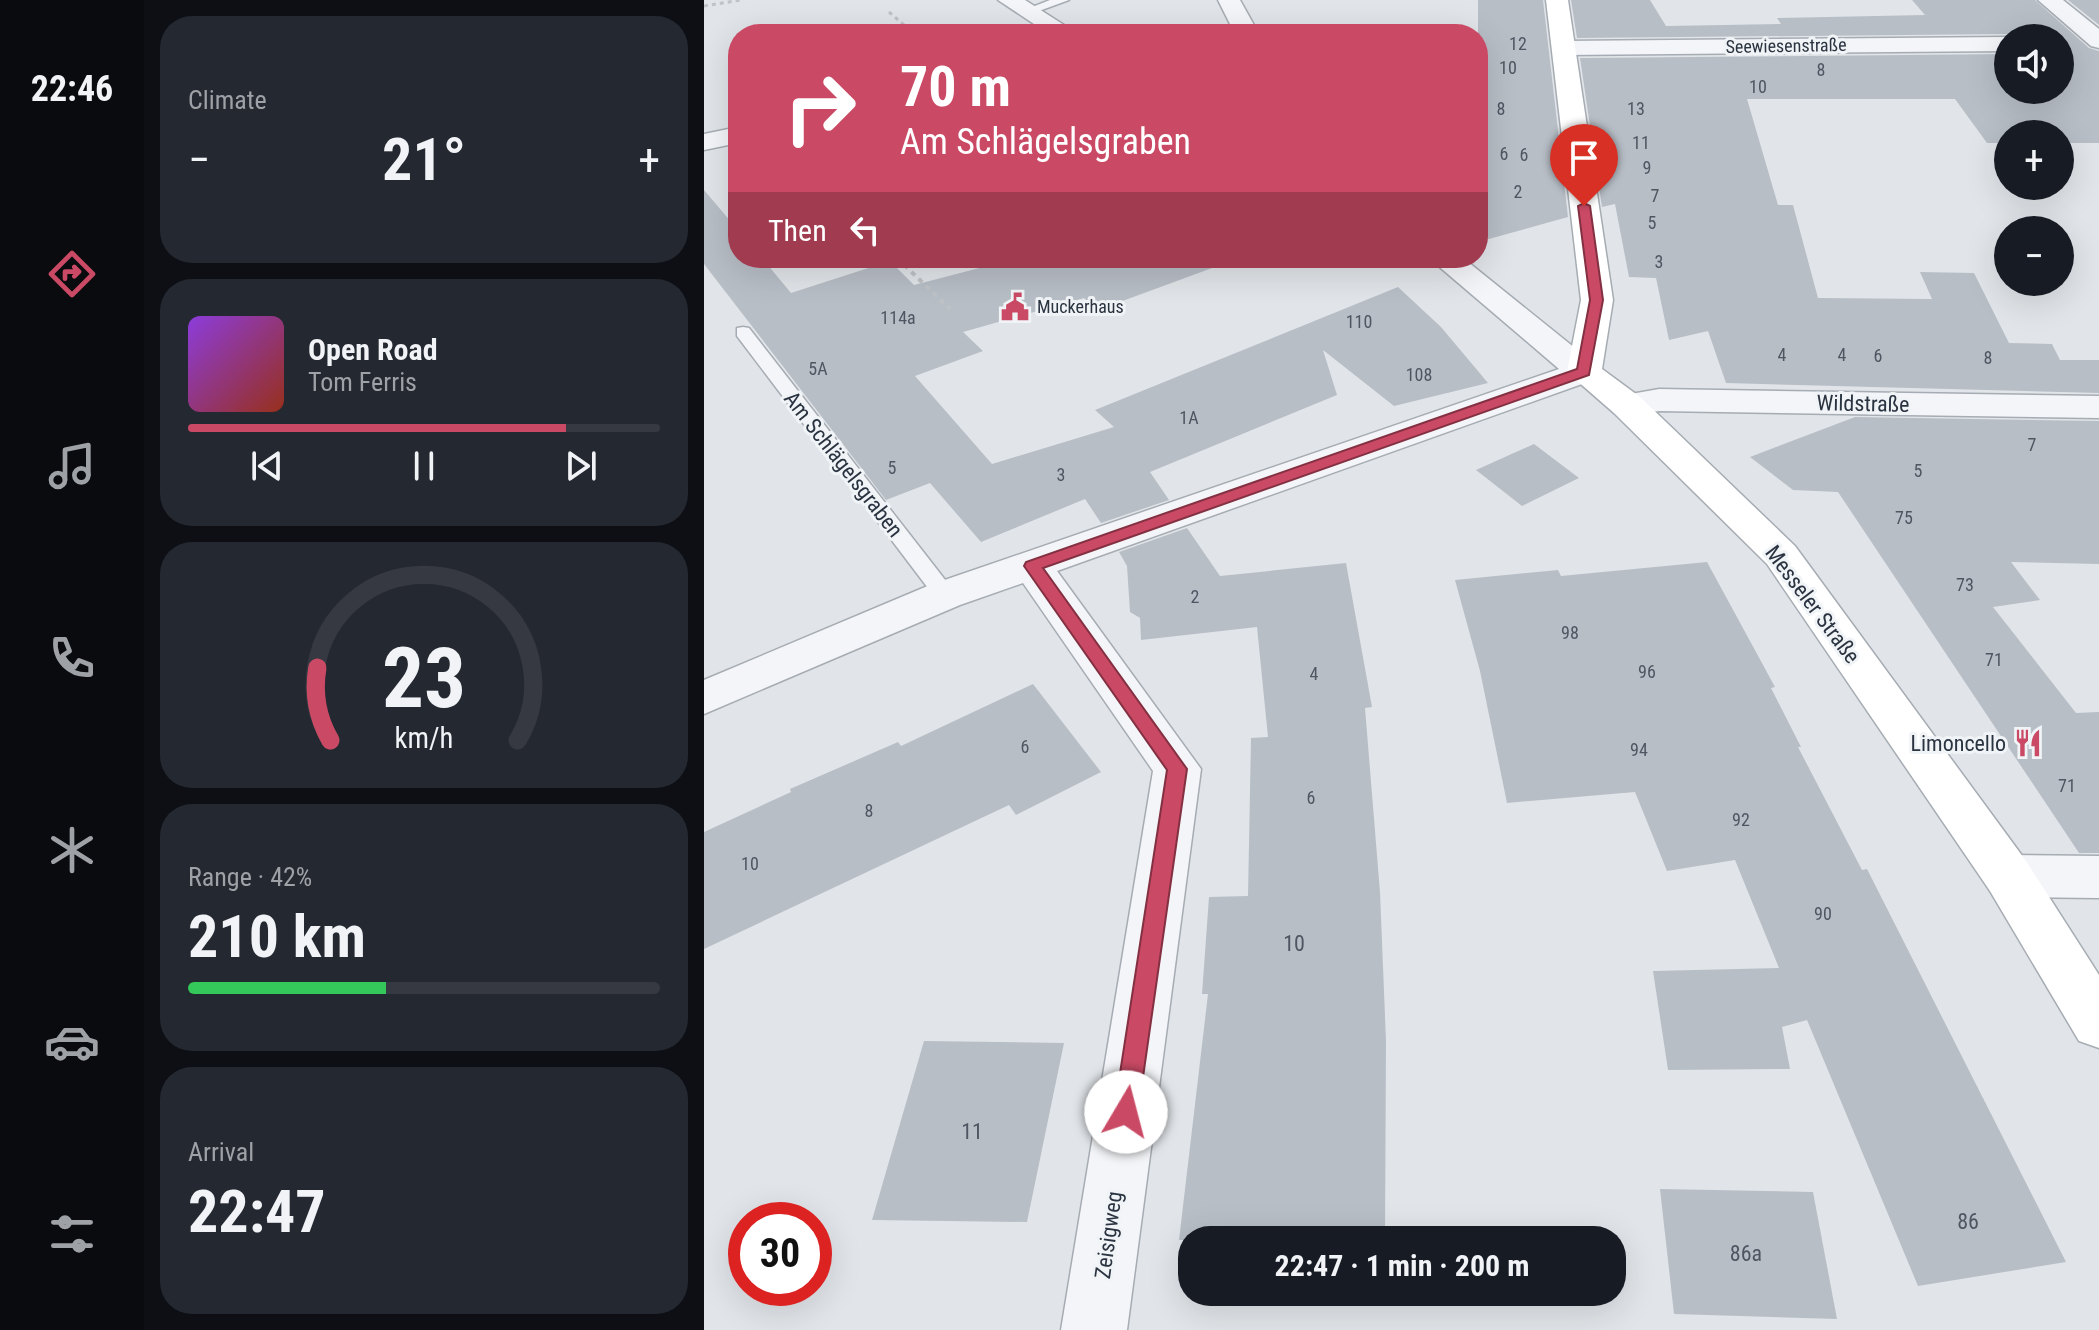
<!DOCTYPE html>
<meta charset="utf-8">
<style>
:root{--surface:#171b24;--page:#242831;--text:#f1f3f6;--muted:#9ea1a6;--line:#363941;--accent:#ca4a65}
body{margin:0;font-family:"Roboto Condensed",sans-serif;background:var(--page);color:var(--text);height:100vh;display:flex;flex-direction:column;font-size:30px;white-space:nowrap}
*{box-sizing:border-box;margin:0}
p{font-size:26px;color:var(--muted)}
.icon{flex:none;width:44px;height:44px;fill:none;stroke:currentColor;stroke-width:2;stroke-linecap:round;stroke-linejoin:round}
.map{position:relative;flex:1;overflow:hidden}
.details{display:flex;flex-direction:column;gap:16px;padding:16px;background:#0d0f14;width:560px}
.details>*{flex:none}
.guide{position:absolute;left:24px;top:24px;width:760px;height:244px;border-radius:32px;box-shadow:0 8px 32px #0002;background:#ca4a65;color:#fff;overflow:hidden}
.buttons{position:absolute;left:1290px;top:24px;display:grid;gap:16px}
.buttons a{display:grid;place-items:center;width:80px;height:80px;border-radius:50%;background:var(--surface);box-shadow:0 8px 32px #0002;font-size:40px}
.speed{position:absolute;left:24px;top:1202px;display:flex;gap:16px;font-size:40px;font-weight:700;text-align:center}
.speed>*{display:grid;place-content:center;width:104px;height:104px;border-radius:50%;background:var(--surface);box-shadow:0 8px 32px #0002;line-height:1}
.speed .limit{border:12px solid #d22;background:#fff;color:#111}
.pin{position:absolute;display:grid;place-items:center;width:68px;height:68px;color:#fff;margin:-82px -34px;border-radius:50% 50% 50% 0;rotate:-45deg;box-shadow:0 0 8px #0007}
.pin .icon{rotate:45deg}
.me{position:absolute;width:88px;margin:-44px;rotate:8deg;stroke-linejoin:round;filter:drop-shadow(0 0 6px #0008)}
.turn{display:flex;align-items:center;gap:28px;height:168px;padding:0 40px;font-size:36px}
.turn .icon{width:104px;height:104px;stroke-width:2.5}
.turn b{display:block;font-size:56px;line-height:68px}
.then{display:flex;align-items:center;height:76px;padding:0 40px;background:#0003;gap:16px;font-size:30px}
.big{font-size:60px;font-weight:700;line-height:1.1}
.details .widget{flex:1;display:flex;flex-direction:column;justify-content:center;gap:12px;min-width:0;padding:0 28px;border-radius:32px;background:var(--page)}
.details .dial{align-items:center;gap:0}
.dial svg{height:208px;overflow:visible;fill:none;stroke:var(--line);stroke-width:7;stroke-linecap:round;text-anchor:middle}
.dial text{fill:var(--text);stroke:none}
.song{display:flex;align-items:center;gap:24px}
.cover{width:96px;height:96px;border-radius:12px;background:linear-gradient(135deg,hsl(270 70% 55%),hsl(10 70% 35%))}
.played{height:8px;border-radius:4px;background:linear-gradient(90deg,var(--accent) 80%,var(--line) 80%)}
.keys{display:flex;justify-content:space-around;direction:ltr}
.heat{display:flex;justify-content:space-between;align-items:center;font-size:44px;direction:ltr}
.charge{height:12px;border-radius:6px;background:linear-gradient(90deg,#34c759 42%,var(--line) 0)}
.trip{position:absolute;left:474px;top:1226px;width:448px;height:80px;border-radius:32px;background:var(--surface);box-shadow:0 8px 32px #0002;font-weight:700;line-height:80px;text-align:center}
main{display:flex;flex:1;min-height:0}
.menu{display:flex;flex-direction:column;width:144px;justify-content:space-around;align-items:center;background:#090b0e;color:var(--muted)}
.menu .icon{width:56px;height:56px}
.menu .active{color:var(--accent)}
.menu b{font-size:36px;color:var(--text)}
.map>svg:first-child{display:block}
</style>
<main>
<nav class="menu">
<b>22:46</b>
<svg class="icon active" aria-label="directions" viewBox="0 0 24 24"><path d="M12 3l9 9-9 9-9-9zM9 14v-3h6M13 9l2 2-2 2"/></svg>
<svg class="icon" aria-label="music" viewBox="0 0 24 24"><path d="M9 18V5l10-2v13"/><circle cx="6" cy="18" r="3"/><circle cx="16" cy="16" r="3"/></svg>
<svg class="icon" aria-label="phone" viewBox="0 0 24 24"><path d="M5 4h4l2 5-3 2q2 4 5 5l2-3 5 2v4C11 20 4 13 5 4z"/></svg>
<svg class="icon" aria-label="climate" viewBox="0 0 24 24"><path d="M12 3v18M4 7l16 10M4 17L20 7"/></svg>
<svg class="icon" aria-label="car" viewBox="0 0 24 24"><path d="M5 17H2v-5l4-1 3-4h7l3 4 3 1v5h-3M9 17h6M6 11h13"/><circle cx="7" cy="17" r="2"/><circle cx="17" cy="17" r="2"/></svg>
<svg class="icon" aria-label="filters" viewBox="0 0 24 24"><path d="M4 7h16M4 17h16"/><circle cx="9" cy="7" r="2"/><circle cx="15" cy="17" r="2"/></svg>
</nav>
<section class="details">
<div class="widget"><p>Climate</p>
<div class="heat"><a>−</a><b class="big">21°</b><a>+</a></div>
</div>
<div class="widget">
<div class="song"><i class="cover"></i><div><b>Open Road</b><p>Tom Ferris</p></div></div>
<div class="played"></div>
<div class="keys"><svg class="icon" aria-label="previous" viewBox="0 0 24 24"><path d="M18 5L8 12l10 7zM5 5v14"/></svg><svg class="icon" aria-label="pause" viewBox="0 0 24 24"><path d="M8 5v14M16 5v14"/></svg><svg class="icon" aria-label="next" viewBox="0 0 24 24"><path d="M6 5l10 7-10 7zM19 5v14"/></svg></div>
</div>
<div class="widget dial"><svg viewBox="0 0 100 80">
<path d="M14 69A42 42 0 1 1 86 69"/>
<path d="M14 69A42 42 0 0 1 9 41" stroke="#ca4a65"/>
<text x="50" y="56" font-size="32" font-weight="700">23</text>
<text x="50" y="72" font-size="11">km/h</text>
</svg></div>
<div class="widget"><p>Range · 42%</p><b class="big">210 km</b><div class="charge"></div></div>
<div class="widget"><p>Arrival</p><b class="big">22:47</b></div>
</section>
<div class="map">
<svg width="1395" height="1330" viewBox="0 0 1395 1330">
<rect width="100%" height="100%" fill="#e1e5e9"/>
<!-- building -->
<g fill="#b8bec6">
<path d="M774 0H839L864 217 774 242Z"/>
<path d="M867 0H946L962 26 1077 24 1073 18 1221 15 1208 0H1331L1385 48 1395 51V143H1356V134H1304V143H1283L1251 99H1043L1074 205H1089L1114 298 1228 299 1216 272 1270 273 1305 343 1348 344 1356 360H1395V393L1022 383 1004 331 965 340 952 278 925 277 911 204 898 207 876 58 1304 54V90H1356V38H1312L1304 34 873 38Z"/>
<path d="M1364 0H1395V25Z"/>
<path d="M0 190 34 230V258H58L87 293 186 261 210 285 314 258H518L519 264 394 310 380 298 259 332 279 351 211 376 288 464 410 427 391 410 694 287 737 327 784 383 690 406 619 350 633 395 446 472 465 500 397 523 381 499 277 542 226 483 182 500 0 264Z"/>
<path d="M1151 417 1395 421V564L1307 562 1336 600 1289 607 1372 713 1395 712V853H1375L1134 492 1089 490 1046 457Z"/>
<path d="M830 444 875 478 818 506 772 470Z"/>
<path d="M483 528 516 576 642 563 668 707 661 708 676 892 682 1041 681 1240H475L504 994H498L505 897 544 896 547 738 564 737 553 627 437 640 436 618 426 612 423 566 415 552Z"/>
<path d="M1003 562 1071 687 1067 688 1097 747H1094L1158 870 1163 869 1362 1262 1214 1286 1103 1020 1078 1027 1086 1069 964 1070 949 971 1075 968 1031 860 963 871 931 792 803 803 776 671 751 580 854 570 857 576Z"/>
<path d="M329 684 397 772 312 815 305 805 0 949V832L87 792 86 789 194 742 197 746Z"/>
<path d="M220 1041 360 1043 323 1222 168 1220Z"/>
<path d="M956 1189 1109 1192 1133 1319 970 1314Z"/>
</g>
<g fill="none" stroke-linecap="round" stroke-linejoin="round">
<defs>
<g id="lane">
<path d="M346 0H365L324 15 318 11Z"/>
<path d="M39 327 45 328 249 590 252 595 249 600H233L33 336V328Z"/>
</g>
<g id="street">
<path d="M294 0H321L374 34H345Z"/>
<path d="M514 0H536L555 34H531Z"/>
<path d="M1334 0H1359L1395 29V48L1387 46Z"/>
<path d="M1304 37 1309 38H1304V51L861 55 849 48 861 41Z"/>
<path d="M34 127V143L0 150V134Z"/>
<path d="M725 258H759L892 365 897 372 892 379 353 571 497 769 423 1330H357L449 771 319 583 256 605 0 714V680L226 585 855 369Z"/>
<path d="M955 389 1395 396V418L955 411 923 416 910 413 905 405 910 397Z"/>
<path d="M1304 855 1395 856V898L1304 897 1286 891 1279 876 1286 861Z"/>
</g>
<path id="secondary" d="M842 0H864L909 300 898 369 936 397 1091 546 1322 861 1395 975V1048L1375 1041 1286 891 1063 564 910 413 863 372 877 300Z"/>
</defs>
<!-- lane casing -->
<use href="#lane" stroke="#a6acb3" stroke-width="3"/>
<!-- street casing -->
<use href="#street" stroke="#a6acb3" stroke-width="3"/>
<!-- secondary casing -->
<use href="#secondary" stroke="#a6acb3" stroke-width="3"/>
<!-- path-far1 -->
<g stroke="#bfc3c8" stroke-width="3" stroke-dasharray="4 4" stroke-linecap="butt">
<path d="M0 6 37 0"/>
<path d="M185 12 208 32 273 27"/>
</g>
<!-- path -->
<path stroke="#bfc3c8" stroke-width="4" stroke-dasharray="5 5" stroke-linecap="butt" d="M193 258 246 309"/>
<!-- lane -->
<use href="#lane" fill="#f4f5f8" fill-rule="evenodd"/>
<!-- street -->
<use href="#street" fill="#f4f5f8" fill-rule="evenodd"/>
<!-- secondary -->
<use href="#secondary" fill="#fff" fill-rule="evenodd"/>
</g>
<!-- route -->
<path fill="#ca4a65" stroke="#833042" stroke-width="2" d="M880 203 886 206 899 300 885 375 339 568 483 769 434 1112 431 1120 422 1123 414 1120 410 1112 463 770 320 566 322 562 873 369 886 300 874 206Z"/>
<!-- icons -->
<defs>
<symbol id="civic-bare" viewBox="-9 -9 18 18"><path d="M-.6-6.5H3V-4.5H.6V-3L4-1V1h2V6H-6V1h2V-1L-.6-3ZM-1.2 2.5V6h2.4V2.5Z" fill="#ca4a65" stroke="#f1f4f7" stroke-width="2.5" paint-order="stroke"/></symbol>
<symbol id="restaurant-bare" viewBox="-9 -9 18 18"><path d="M-5-6h1v4h1v-4h1v4h1v-4h1v5L-1.5 .5V6h-2V.5L-5-1ZM5-6V6H3V1.5H1.5Q1.5-4 5-6Z" fill="#ca4a65" stroke="#f1f4f7" stroke-width="2.5" paint-order="stroke"/></symbol>
</defs>
<g fill-rule="evenodd">
<use href="#civic-bare" x="291" y="287" width="40" height="40"/>
<use href="#restaurant-bare" x="1304" y="723" width="40" height="40"/>
</g>
<g text-anchor="middle" stroke-width="6" stroke-linejoin="round" paint-order="stroke">
<!-- number labels -->
<g font-size="18" fill="#4e5662">
<text x="814" y="50">12</text>
<text x="804" y="74">10</text>
<text x="1117" y="76">8</text>
<text x="1054" y="93">10</text>
<text x="797" y="115">8</text>
<text x="932" y="115">13</text>
<text x="937" y="149">11</text>
<text x="800" y="160">6</text>
<text x="820" y="161">6</text>
<text x="943" y="174">9</text>
<text x="814" y="198">2</text>
<text x="951" y="202">7</text>
<text x="948" y="229">5</text>
<text x="955" y="268">3</text>
<text x="194" y="324">114a</text>
<text x="655" y="328">110</text>
<text x="1078" y="361">4</text>
<text x="1138" y="361">4</text>
<text x="1174" y="362">6</text>
<text x="1284" y="364">8</text>
<text x="114" y="375">5A</text>
<text x="715" y="381">108</text>
<text x="485" y="424">1A</text>
<text x="1328" y="451">7</text>
<text x="188" y="474">5</text>
<text x="1214" y="477">5</text>
<text x="357" y="481">3</text>
<text x="1200" y="524">75</text>
<text x="1261" y="591">73</text>
<text x="491" y="603">2</text>
<text x="866" y="639">98</text>
<text x="1290" y="666">71</text>
<text x="943" y="678">96</text>
<text x="610" y="680">4</text>
<text x="321" y="753">6</text>
<text x="935" y="756">94</text>
<text x="1363" y="792">71</text>
<text x="607" y="804">6</text>
<text x="165" y="817">8</text>
<text x="1037" y="826">92</text>
<text x="46" y="870">10</text>
<text x="1119" y="920">90</text>
</g>
<!-- far-street labels -->
<g font-size="18" fill="#2a3340" stroke="#f1f4f7">
<text transform="translate(1082 46) rotate(-1)" y="6">Seewiesenstraße</text>
</g>
<!-- far-poi labels -->
<g font-size="18" fill="#2a3340" stroke="#f1f4f7" text-anchor="start">
<text x="333" y="313">Muckerhaus</text>
</g>
<!-- street labels -->
<g font-size="22" fill="#2a3340" stroke="#f1f4f7">
<text transform="translate(1159 403) rotate(1)" y="8">Wildstraße</text>
<text transform="translate(140 464) rotate(52)" y="8">Am Schlägelsgraben</text>
<text transform="translate(1109 604) rotate(53)" y="8">Messeler Straße</text>
<text transform="translate(404 1235) rotate(-82)" y="8">Zeisigweg</text>
</g>
<!-- poi labels -->
<g font-size="22" fill="#2a3340" stroke="#f1f4f7" text-anchor="end">
<text x="1302" y="751">Limoncello</text>
</g>
<!-- near-number labels -->
<g font-size="22" fill="#4e5662">
<text x="590" y="951">10</text>
<text x="268" y="1139">11</text>
<text x="1264" y="1229">86</text>
<text x="1042" y="1261">86a</text>
</g>
</g>
</svg>
<div class="buttons">
<a><svg class="icon" aria-label="sound" viewBox="0 0 24 24"><path d="M4 9h4l5-4v14l-5-4H4zM17 9q2 3 0 6"/></svg></a>
<a>+</a>
<a>−</a>
</div>
<div class="speed"><div class="limit">30</div></div>
<div class="pin" style="left:880px;top:206px;background:#d93025"><svg class="icon" aria-label="arrive" viewBox="0 0 24 24"><path d="M6 21V4h12l-3 4 3 4H6"/></svg></div>
<svg class="me" style="left:422px;top:1112px" viewBox="-20 -20 40 40"><circle r="19" fill="#fff"/><path d="M0-13L10 11 0 6-10 11z" fill="#ca4a65"/></svg>
<div class="trip">22:47 · 1 min · 200 m</div>
<div class="guide">
<div class="turn"><svg class="icon" aria-label="right" viewBox="0 0 24 24"><path d="M7 20v-9h11M14 6l5 5-5 5"/></svg><div><b>70 m</b>Am Schlägelsgraben</div></div>
<div class="then">Then<svg class="icon" aria-label="left" viewBox="0 0 24 24"><path d="M17 20v-9H6M10 6l-5 5 5 5"/></svg></div>
</div>
</div>
</main>
